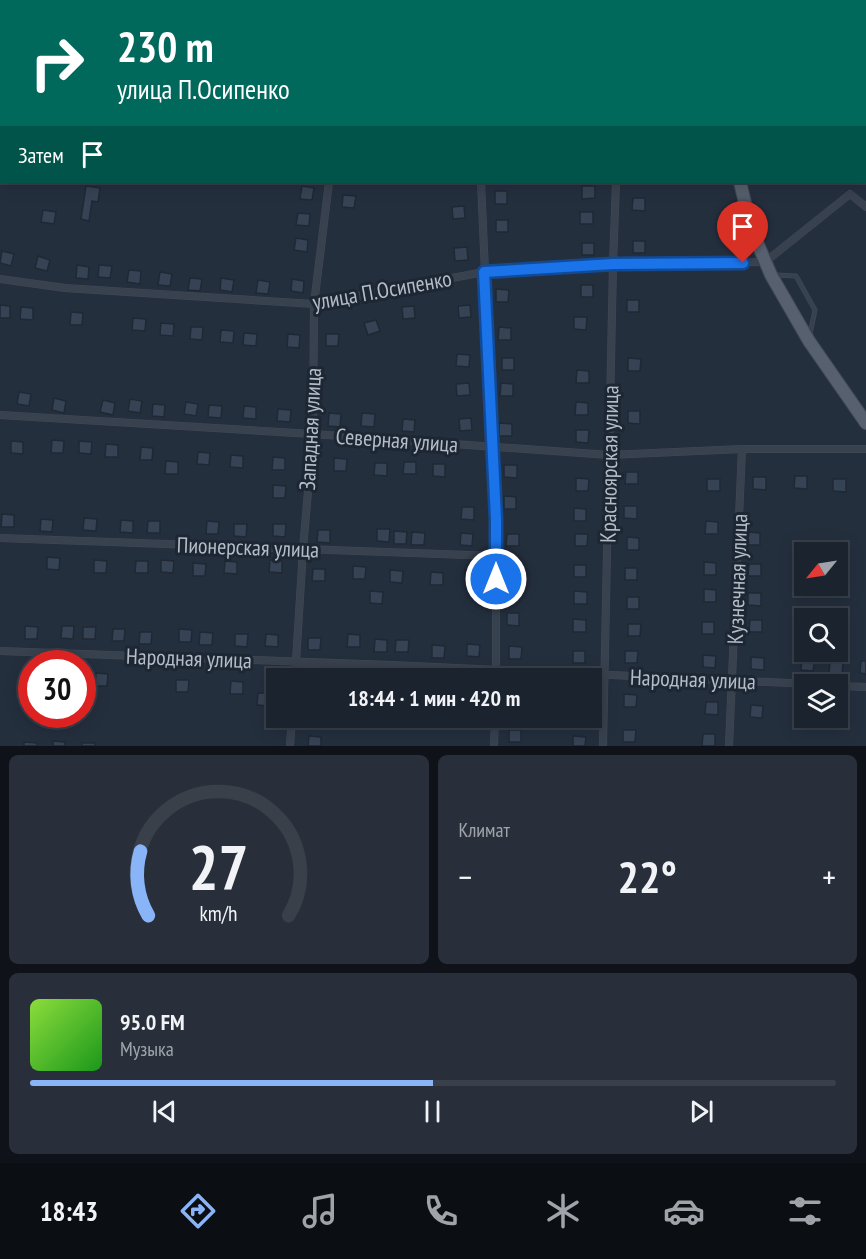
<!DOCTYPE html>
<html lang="ru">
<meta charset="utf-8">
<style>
:root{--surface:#1b232e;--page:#282f3a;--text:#f1f3f6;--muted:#a0a4aa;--line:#39404a;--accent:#8ab4f8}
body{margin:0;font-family:"PT Sans Narrow",sans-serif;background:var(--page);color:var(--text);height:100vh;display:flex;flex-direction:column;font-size:22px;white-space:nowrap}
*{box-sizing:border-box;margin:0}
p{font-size:20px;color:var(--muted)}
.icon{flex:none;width:33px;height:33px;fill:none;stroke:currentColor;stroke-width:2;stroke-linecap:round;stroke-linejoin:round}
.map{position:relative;height:746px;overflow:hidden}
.details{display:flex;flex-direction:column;gap:9px;padding:9px;background:#0f1319;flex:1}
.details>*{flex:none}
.banner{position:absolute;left:0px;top:0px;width:867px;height:183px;box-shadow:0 3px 15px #0003,0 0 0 2px var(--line);background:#00695c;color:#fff;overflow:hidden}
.needle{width:39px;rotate:240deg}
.tools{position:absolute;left:794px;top:542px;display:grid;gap:12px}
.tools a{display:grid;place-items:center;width:54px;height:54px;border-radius:0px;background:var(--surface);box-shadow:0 3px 15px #0003,0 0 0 2px var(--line);font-size:30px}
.speed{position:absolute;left:18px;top:650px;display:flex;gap:12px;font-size:30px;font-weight:700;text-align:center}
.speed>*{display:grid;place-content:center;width:78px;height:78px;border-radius:50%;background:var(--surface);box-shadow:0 3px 15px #0003,0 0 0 2px var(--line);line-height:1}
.speed .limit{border:9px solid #d22;background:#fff;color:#111}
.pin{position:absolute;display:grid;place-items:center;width:51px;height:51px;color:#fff;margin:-62px -26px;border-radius:50% 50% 50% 0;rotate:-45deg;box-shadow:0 0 6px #0007}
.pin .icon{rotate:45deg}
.me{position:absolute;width:66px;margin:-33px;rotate:0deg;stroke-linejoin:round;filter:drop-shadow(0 0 4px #0008)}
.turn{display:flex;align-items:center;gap:21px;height:126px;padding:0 18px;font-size:27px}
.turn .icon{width:78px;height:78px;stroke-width:2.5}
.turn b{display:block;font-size:42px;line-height:51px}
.then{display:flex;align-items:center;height:57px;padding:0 18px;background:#0003;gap:12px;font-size:22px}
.big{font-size:45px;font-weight:800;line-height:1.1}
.details .widget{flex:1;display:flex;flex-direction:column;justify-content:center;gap:9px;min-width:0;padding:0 21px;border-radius:9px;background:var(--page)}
.details .dial{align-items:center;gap:0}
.dial svg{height:156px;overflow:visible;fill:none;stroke:var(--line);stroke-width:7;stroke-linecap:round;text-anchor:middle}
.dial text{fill:var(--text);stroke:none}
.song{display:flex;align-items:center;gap:18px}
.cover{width:72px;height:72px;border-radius:9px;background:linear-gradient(135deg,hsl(90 70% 55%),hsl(120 70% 35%))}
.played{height:6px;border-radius:3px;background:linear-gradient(90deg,var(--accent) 50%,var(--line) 50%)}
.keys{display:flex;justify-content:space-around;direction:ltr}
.heat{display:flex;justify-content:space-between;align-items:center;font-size:33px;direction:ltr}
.details .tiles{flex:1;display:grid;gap:9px;grid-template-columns:1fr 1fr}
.widget:last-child{grid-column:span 2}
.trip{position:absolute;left:266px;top:668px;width:336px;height:60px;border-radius:0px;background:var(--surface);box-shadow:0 3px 15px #0003,0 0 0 2px var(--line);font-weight:800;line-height:60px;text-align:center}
.dock{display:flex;height:96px;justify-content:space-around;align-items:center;background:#0b0e12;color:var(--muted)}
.dock .icon{width:42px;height:42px}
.dock .selected{color:var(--accent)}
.dock b{font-size:27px;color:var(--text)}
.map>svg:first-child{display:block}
</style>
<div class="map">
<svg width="866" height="746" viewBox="0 0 866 746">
<rect width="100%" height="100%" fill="#242f3e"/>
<!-- building -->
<g fill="#364354" stroke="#1f2835" stroke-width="1.5">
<path d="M86 186 100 188 98 202 92 201 89 221 81 219Z"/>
<path d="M302 186 314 188 312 200 300 199Z"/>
<path d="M582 186H595V198L582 199Z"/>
<rect x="495" y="191" width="12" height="13"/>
<path d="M343 195 356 196 354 208 342 207Z"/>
<path d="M633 198H645V211L632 210Z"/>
<path d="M464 206 465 218 453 219 452 207Z"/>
<path d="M43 210 56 212 54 224 41 222Z"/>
<rect x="580" y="212" width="13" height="12"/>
<path d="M298 213 310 214 309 226 296 225Z"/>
<rect x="496" y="220" width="12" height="12"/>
<path d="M296 238 308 240 307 252 294 250Z"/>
<rect x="633" y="241" width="12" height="12"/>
<rect x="582" y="243" width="12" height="12"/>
<path d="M467 247 468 260 455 261 454 248Z"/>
<path d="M2 251 14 254 11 266 0 263Z"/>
<path d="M38 256 50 260 47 271 35 268Z"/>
<path d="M77 265 89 267 88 279 76 278Z"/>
<path d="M99 265 112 266 110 278 98 277Z"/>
<path d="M129 270 141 271 140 284 127 282Z"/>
<path d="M160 272 172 274 170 286 158 285Z"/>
<path d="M190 278 202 279 200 291 188 290Z"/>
<path d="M221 278 234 280 232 292 220 290Z"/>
<path d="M292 279 304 281 303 293 291 291Z"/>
<path d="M258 280 270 282 268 294 256 293Z"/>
<rect x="581" y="285" width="12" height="12"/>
<path d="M496 289 509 290 508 302H496Z"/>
<rect x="627" y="300" width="12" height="12"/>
<path d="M0 305 10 306V318H0Z"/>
<path d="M470 305 471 317 459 318 458 306Z"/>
<path d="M414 306 415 318 403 319 402 307Z"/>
<path d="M21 307 33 308V320L20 319Z"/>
<path d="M71 312 83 313 82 325H70Z"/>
<path d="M574 317H587L586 330 574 329Z"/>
<path d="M133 318 146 319 145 331 132 330Z"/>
<path d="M376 320 380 331 368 335 364 323Z"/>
<path d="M161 323 174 324 173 336 160 335Z"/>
<path d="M191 327H203L202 340 190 339Z"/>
<path d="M499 327 511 328V340H498Z"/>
<path d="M221 330 234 331 233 343 220 342Z"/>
<path d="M244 333 257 334 256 346 243 345Z"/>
<path d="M288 334 300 335 299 348 287 347Z"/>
<path d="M326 334H339L338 346H326Z"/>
<path d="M457 354 470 355 469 367 456 366Z"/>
<rect x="502" y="358" width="12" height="12"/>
<path d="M628 358 641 359 640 371H628Z"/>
<path d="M577 370 589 371V383H576Z"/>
<path d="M469 383 470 395 457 396 456 384Z"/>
<path d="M501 383 513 384V396H500Z"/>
<path d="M19 392 31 394 29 406 17 404Z"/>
<path d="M54 398 66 401 64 413 52 410Z"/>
<path d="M130 399 142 401 140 413 128 411Z"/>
<path d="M103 400 115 403 113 415 100 412Z"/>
<path d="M186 402 198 404 196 416 184 414Z"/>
<path d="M576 402 588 403V415H575Z"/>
<path d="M153 404 165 405 164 417 152 416Z"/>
<path d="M209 405 222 406 221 418 208 417Z"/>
<path d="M244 406 256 407V419L243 418Z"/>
<path d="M278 409 291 410 290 422 277 421Z"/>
<path d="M628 411H640V424L628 423Z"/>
<path d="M329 413 341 414 340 427 328 426Z"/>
<path d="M362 413 375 414 374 427 361 426Z"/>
<path d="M471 418 472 430 460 431 459 419Z"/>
<path d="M403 419 415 420 414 432 402 431Z"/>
<path d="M499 423 512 424V436H499Z"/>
<path d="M576 430H589L588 443 576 442Z"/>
<path d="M52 440 64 441 63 453H51Z"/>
<path d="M11 441 23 442V454L11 453Z"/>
<path d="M79 441 92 442 91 454 79 453Z"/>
<path d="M106 444 118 445V457H105Z"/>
<path d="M141 447 153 448 152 460H140Z"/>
<path d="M198 452 210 453 209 465 197 464Z"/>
<path d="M231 455 243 456V468L230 467Z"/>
<path d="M273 457 285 458V470H272Z"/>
<path d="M334 458 347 459 346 471H334Z"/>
<path d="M166 461 178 462V474H165Z"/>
<path d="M404 462H416V474H403Z"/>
<path d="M375 463H387V476L374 475Z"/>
<path d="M433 464H445V477L433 476Z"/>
<path d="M504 465H517V478L504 477Z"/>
<path d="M626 472H638V484H625Z"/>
<path d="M795 476H807V489L794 488Z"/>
<path d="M753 477H766V490L753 489Z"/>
<path d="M576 478 589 479 588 491H576Z"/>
<rect x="707" y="479" width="13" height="12"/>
<path d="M833 479H846V492L833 491Z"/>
<path d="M273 485 286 486 285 498H273Z"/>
<path d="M504 496 516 497V509H504Z"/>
<path d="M624 506H637V519L624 518Z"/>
<path d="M462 507H474V520L461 519Z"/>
<path d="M574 508 586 509V521H574Z"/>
<path d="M2 514 14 515V527H1Z"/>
<path d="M84 518 97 519 96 531 83 530Z"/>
<path d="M41 519 53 520 52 532 40 531Z"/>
<path d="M121 520 133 521V533L120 532Z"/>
<path d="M148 521H160V533H147Z"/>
<path d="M207 521 219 522 218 534H206Z"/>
<path d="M706 521 718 522V534H705Z"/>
<path d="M234 524H247L246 537 234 536Z"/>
<path d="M273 524H286L285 537 273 536Z"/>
<path d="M377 529H390L389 542 377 541Z"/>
<path d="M318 530H330V543L317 542Z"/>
<path d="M394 531 407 532 406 544H394Z"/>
<path d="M412 532 425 533 424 545H411Z"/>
<path d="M748 532 760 533V545H747Z"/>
<path d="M461 533 473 534 472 546 460 545Z"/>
<path d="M507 534H519V546H506Z"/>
<path d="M575 534H588L587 546H575Z"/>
<path d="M627 537 639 538V550H627Z"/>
<path d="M47 557 60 558 59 570 47 569Z"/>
<path d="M507 558 519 559V571H506Z"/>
<path d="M94 560 107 561 106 573H94Z"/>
<path d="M161 560 174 561 173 573 161 572Z"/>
<path d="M270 560 282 561V573L269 572Z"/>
<path d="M136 561H148V573H135Z"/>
<path d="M225 561 237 562V574L224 573Z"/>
<path d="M704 562 716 563V575H704Z"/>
<path d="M193 563 206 564 205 576H193Z"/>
<path d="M749 564H761V576H748Z"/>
<rect x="574" y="565" width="12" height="12"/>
<path d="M353 566 366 567 365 579H353Z"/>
<rect x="625" y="568" width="12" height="12"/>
<path d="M313 569H325V581H312Z"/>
<path d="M390 570 403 571 402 583 390 582Z"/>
<path d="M465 570 478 571 477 583 465 582Z"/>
<path d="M431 572 443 573V585H430Z"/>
<path d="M704 589 716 590V602H704Z"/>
<path d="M370 591 383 592 382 604 370 603Z"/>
<path d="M574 591 587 592V604H574Z"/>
<path d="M748 593H761V606L748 605Z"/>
<rect x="627" y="597" width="12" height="12"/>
<path d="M507 613H519V626L507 625Z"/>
<path d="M573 619 586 620V632H573Z"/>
<path d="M750 620H762V632H749Z"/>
<rect x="702" y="622" width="12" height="12"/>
<path d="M628 624H641L640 636H628Z"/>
<path d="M25 626 38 627 37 639H25Z"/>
<path d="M62 626H74L73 639 61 638Z"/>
<path d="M83 627H96L95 639H83Z"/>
<path d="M113 629H125L124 641H112Z"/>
<path d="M179 629 192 630 191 642H179Z"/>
<path d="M140 632H152L151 644H139Z"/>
<path d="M200 632 213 633 212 645H199Z"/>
<path d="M235 634H248L247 647 235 646Z"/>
<path d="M266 634 278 635V647L265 646Z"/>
<path d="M348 634 360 635V647H347Z"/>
<path d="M308 638H321L320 650H308Z"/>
<path d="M375 639 387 640V652H374Z"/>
<path d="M396 640H409L408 652H395Z"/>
<path d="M467 644 480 645 479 657 467 656Z"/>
<path d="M432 645 445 646 444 658H432Z"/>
<path d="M509 646 522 647 521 659H509Z"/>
<rect x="573" y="651" width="12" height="12"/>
<path d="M625 651H638L637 663H625Z"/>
<path d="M703 655 716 656 715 668 703 667Z"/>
<path d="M751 657 764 658V670L751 669Z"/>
<path d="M802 658 815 659 813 671 801 670Z"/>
<path d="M830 661 843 662 842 675 829 673Z"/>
<path d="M861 661H866V674L860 673Z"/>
<path d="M96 673 108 674 107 686H95Z"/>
<rect x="27" y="674" width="5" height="12"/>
<path d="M176 680H189L188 692H176Z"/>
<path d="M231 681 243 682V694H230Z"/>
<path d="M258 693H270L269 706 257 705Z"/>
<path d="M624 694 637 695 636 707H624Z"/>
<path d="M706 702H718V715L705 714Z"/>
<path d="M751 705 763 706 762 718 750 717Z"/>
<rect x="509" y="730" width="12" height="12"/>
<path d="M623 730H636L635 742H623Z"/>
<path d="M703 734H715V746H702Z"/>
<path d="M309 736 321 737V746H308Z"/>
<path d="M573 736 586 737 585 746H573Z"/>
<path d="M53 741 65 742V746H53Z"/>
<path d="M24 742 37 743V746H24Z"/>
<rect x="82" y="743" width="13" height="3"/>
</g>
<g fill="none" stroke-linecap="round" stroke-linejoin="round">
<defs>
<path id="service" d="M775 275 796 276 815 310 810 334"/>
<g id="minor">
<path d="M98 2 99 0"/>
<path d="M481 182 496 519V678"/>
<path d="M0 279 65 288 314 304 484 272 613 264 765 262 850 194 866 207"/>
<path d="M0 415 313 434 609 455 742 449H866"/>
<path d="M0 538 496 556"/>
<path d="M0 651 391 665 810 684"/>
<path d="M295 678 303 549 313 434 314 304 329 182"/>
<path d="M837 686 866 687"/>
<path d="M290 746 292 717"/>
<path d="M494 746 495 717"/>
<path d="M603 746 613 264 616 182"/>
<path d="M729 746 742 449"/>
</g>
<g id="primary">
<path d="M0 115H2"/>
<path d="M740 182 751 228 771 275 809 341 866 423"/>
</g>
</defs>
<!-- service casing -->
<use href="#service" stroke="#414a57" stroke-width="5"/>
<!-- minor casing -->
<use href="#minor" stroke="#414a57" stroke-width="8"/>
<!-- primary casing -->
<use href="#primary" stroke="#414a57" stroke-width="14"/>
<!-- service -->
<use href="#service" stroke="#38414e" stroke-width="4"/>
<!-- minor -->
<use href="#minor" stroke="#38414e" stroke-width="7"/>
<!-- primary -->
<use href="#primary" stroke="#56606e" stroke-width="12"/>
<defs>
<g id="rail">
<path d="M369 0 380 2"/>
<path d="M518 0 520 2"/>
<path d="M703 0 705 2"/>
<path d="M752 0 754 2"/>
<path d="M866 81V82"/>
</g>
</defs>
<!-- rail casing -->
<use href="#rail" stroke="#5a6575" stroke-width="5"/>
<!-- rail -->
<use href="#rail" stroke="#1d2633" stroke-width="3" stroke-dasharray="9" stroke-linecap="butt"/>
</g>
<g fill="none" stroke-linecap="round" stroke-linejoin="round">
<defs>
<path id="route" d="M496 579V519L484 272 613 264 743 263"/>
</defs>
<!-- route casing -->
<use href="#route" stroke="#114b97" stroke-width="15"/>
<!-- route -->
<use href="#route" stroke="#1a73e8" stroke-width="10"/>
</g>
<g text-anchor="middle" stroke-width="6" stroke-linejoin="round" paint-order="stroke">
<!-- street labels -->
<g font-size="22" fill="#b4bcc9" stroke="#1d2633">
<text transform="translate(382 290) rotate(-10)" y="8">улица П.Осипенко</text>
<text transform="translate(310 429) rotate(-87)" y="8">Западная улица</text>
<text transform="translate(397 440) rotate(4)" y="8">Северная улица</text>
<text transform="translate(609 464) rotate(-89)" y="8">Красноярская улица</text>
<text transform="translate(248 547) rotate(2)" y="8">Пионерская улица</text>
<text transform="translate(737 579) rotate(-88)" y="8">Кузнечная улица</text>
<text transform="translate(189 658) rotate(2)" y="8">Народная улица</text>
<text transform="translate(693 679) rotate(2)" y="8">Народная улица</text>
</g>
</g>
</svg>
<div class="tools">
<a><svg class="needle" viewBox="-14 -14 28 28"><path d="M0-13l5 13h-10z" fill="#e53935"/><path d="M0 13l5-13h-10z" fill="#a0a4aa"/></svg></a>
<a><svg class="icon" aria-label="search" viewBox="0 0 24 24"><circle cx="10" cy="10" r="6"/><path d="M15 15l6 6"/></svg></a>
<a><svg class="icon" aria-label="layers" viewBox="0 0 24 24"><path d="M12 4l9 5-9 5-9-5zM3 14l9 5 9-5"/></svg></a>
</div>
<div class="speed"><div class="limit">30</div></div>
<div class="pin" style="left:743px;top:263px;background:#d93025"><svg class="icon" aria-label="arrive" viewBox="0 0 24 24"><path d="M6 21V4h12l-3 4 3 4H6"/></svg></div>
<svg class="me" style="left:496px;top:579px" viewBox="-20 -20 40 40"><circle r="17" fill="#1a73e8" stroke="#fff" stroke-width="3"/><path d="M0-11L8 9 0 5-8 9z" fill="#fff"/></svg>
<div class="trip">18:44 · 1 мин · 420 m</div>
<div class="banner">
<div class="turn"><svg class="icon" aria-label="right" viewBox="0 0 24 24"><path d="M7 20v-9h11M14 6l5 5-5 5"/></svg><div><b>230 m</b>улица П.Осипенко</div></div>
<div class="then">Затем<svg class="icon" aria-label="arrive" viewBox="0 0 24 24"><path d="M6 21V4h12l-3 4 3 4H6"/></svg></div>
</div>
</div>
<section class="details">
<div class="tiles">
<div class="widget dial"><svg viewBox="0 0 100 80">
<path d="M14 69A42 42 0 1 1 86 69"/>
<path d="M14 69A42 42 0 0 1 10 36" stroke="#8ab4f8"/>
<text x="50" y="56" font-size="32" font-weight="700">27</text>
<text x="50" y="72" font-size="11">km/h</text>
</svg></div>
<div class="widget"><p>Климат</p>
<div class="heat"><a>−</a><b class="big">22°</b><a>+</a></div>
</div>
<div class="widget">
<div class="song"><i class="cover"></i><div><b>95.0 FM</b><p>Музыка</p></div></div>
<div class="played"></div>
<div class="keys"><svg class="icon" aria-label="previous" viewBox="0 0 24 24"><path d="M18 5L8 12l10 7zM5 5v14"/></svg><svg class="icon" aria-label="pause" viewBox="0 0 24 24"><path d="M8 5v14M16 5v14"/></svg><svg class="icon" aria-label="next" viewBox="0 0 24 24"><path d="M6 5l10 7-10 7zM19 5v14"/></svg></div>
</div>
</div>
</section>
<nav class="dock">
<b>18:43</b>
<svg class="icon selected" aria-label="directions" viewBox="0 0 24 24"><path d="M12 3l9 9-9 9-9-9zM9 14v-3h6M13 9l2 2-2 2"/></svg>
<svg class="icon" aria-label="music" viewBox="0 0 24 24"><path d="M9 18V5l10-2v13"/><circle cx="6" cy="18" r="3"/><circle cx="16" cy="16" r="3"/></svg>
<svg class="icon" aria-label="phone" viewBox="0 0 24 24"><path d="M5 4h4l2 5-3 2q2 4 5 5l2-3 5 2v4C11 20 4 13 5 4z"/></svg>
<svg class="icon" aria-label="climate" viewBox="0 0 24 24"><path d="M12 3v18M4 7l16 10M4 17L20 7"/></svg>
<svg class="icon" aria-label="car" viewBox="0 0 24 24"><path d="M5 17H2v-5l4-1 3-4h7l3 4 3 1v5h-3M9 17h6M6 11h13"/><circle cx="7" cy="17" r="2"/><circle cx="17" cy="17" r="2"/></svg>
<svg class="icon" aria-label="filters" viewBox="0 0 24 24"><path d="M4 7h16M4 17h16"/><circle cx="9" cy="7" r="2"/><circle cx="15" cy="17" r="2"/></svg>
</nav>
